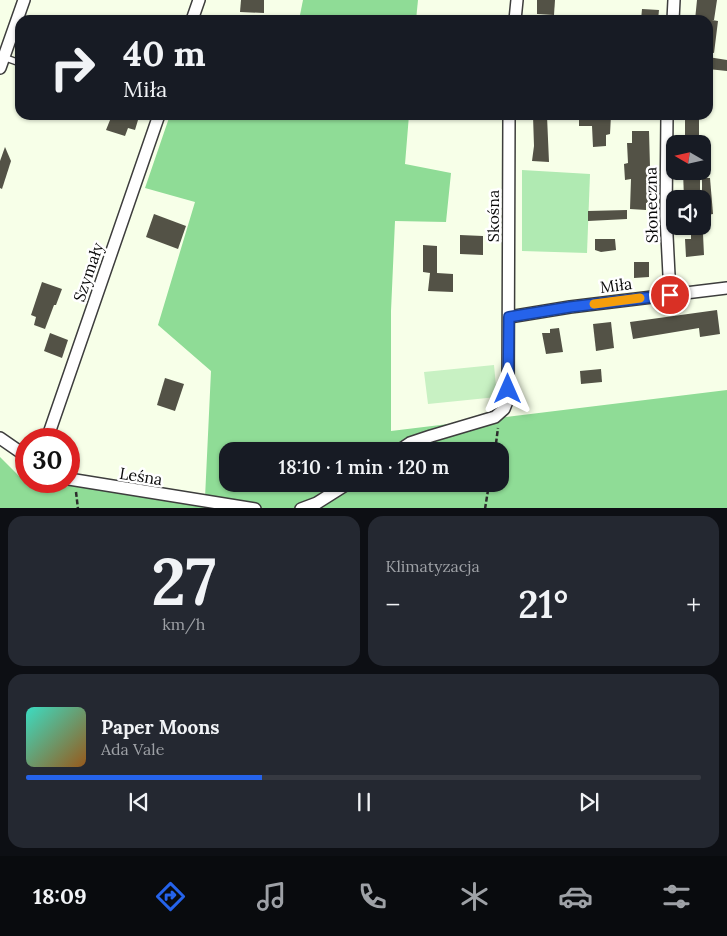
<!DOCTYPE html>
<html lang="pl">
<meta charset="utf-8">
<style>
:root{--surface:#171b24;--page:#242831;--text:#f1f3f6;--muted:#9ea1a6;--line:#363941;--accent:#2563eb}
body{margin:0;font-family:Lora,serif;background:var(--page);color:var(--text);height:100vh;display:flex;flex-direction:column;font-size:19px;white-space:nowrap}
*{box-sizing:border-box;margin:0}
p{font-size:16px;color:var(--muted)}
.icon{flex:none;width:28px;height:28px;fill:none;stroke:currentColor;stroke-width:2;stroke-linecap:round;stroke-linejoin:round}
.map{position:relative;height:508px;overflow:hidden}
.side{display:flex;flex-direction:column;gap:8px;padding:8px;background:#0d0f14;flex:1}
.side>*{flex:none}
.guide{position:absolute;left:15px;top:15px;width:698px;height:105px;border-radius:15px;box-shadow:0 1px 4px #0004;background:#171b24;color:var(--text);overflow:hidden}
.needle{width:32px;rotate:279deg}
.controls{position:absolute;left:666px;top:135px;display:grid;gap:10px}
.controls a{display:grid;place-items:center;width:45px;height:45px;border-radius:10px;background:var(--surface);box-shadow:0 1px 4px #0004;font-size:25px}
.speed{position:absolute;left:15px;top:428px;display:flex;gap:10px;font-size:25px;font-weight:700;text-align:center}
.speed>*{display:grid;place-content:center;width:65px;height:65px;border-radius:50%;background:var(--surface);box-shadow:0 1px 4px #0004;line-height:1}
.speed .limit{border:8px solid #d22;background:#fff;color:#111}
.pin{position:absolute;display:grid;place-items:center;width:42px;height:42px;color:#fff;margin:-21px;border:2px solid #fff;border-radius:50%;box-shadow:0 1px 5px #0007}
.me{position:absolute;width:55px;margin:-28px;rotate:0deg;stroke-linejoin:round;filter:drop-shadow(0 0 4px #0008)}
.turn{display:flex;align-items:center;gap:18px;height:105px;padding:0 25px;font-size:22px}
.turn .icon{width:65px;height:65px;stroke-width:2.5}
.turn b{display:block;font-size:35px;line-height:42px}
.big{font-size:38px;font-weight:600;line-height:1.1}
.side .card{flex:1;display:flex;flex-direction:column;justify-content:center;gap:8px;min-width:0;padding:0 18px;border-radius:15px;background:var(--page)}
.side .dial{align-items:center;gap:0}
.dial b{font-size:65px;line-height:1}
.song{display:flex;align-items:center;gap:15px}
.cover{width:60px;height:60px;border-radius:8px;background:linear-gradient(135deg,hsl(170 70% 55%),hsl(30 70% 35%))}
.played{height:5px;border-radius:2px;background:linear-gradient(90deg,var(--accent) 35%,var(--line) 35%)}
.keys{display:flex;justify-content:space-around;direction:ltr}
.heat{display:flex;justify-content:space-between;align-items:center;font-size:28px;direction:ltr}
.side .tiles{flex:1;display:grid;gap:8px;grid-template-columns:1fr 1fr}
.card:last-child{grid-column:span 2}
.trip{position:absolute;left:219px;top:442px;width:290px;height:50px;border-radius:15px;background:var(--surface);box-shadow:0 1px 4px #0004;font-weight:600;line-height:50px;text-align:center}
.tabs{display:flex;height:80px;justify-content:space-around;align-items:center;background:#090b0e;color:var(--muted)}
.tabs .icon{width:35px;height:35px}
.tabs .selected{color:var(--accent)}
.tabs b{font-size:22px;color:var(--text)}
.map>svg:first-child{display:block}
</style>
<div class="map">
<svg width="727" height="509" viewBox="0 0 727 509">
<rect width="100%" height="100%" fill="#f7ffe8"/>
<!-- green -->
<path fill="#b0eab2" d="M522 170 590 174 587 253 522 251Z"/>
<!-- forest -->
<g fill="#8fdc96" fill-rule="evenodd">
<path d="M303 0H418L416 20H299Z"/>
<path d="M170 115H409L405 164 451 173 446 222 395 221 391 311V431L727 390V508H0V457L19 476 26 477V481H62L205 498 211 371 158 325 195 202 145 188ZM228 451H500V484H228Z"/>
</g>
<!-- pitch -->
<path fill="#c8f1c3" d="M494 365 497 397 428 404 424 372Z"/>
<!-- building -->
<g fill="#535246">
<path d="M241 0H264V13L240 12Z"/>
<path d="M537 0H555L554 15 537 14Z"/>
<path d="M697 0H717L714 20H712L718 21 714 53 708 52V20H695Z"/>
<path d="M642 9 659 10 658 20H641Z"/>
<path d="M708 57 727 60V71L708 69Z"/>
<path d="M112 115H124L138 120 135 130 128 128 125 136 106 130Z"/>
<path d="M579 115H611L610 134 606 135V146L593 147 592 126H579Z"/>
<rect x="685" y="115" width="14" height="29"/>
<path d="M533 116H547L549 162 532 161 534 146Z"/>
<path d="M632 131H649L651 203H646V210L630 209 631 179 625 180 624 164 628 163 627 143H632Z"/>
<path d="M5 147 11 161 2 189 0 188V161Z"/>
<path d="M683 171H700V199H684Z"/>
<path d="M702 178H710L713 214 702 216Z"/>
<path d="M627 210V219L588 221V211Z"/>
<path d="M154 214 186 226 178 249 146 237Z"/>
<path d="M703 234 704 255 686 257 685 239H691V235Z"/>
<path d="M460 235 483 236V255L460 254Z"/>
<path d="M595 239H615L616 250 601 252 595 250Z"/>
<path d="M423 245 437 246V273L453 274V292L428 291 430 273 423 272Z"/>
<path d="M634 262H649V277L634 278Z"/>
<path d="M42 282 62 289 56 305H54L45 329 34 325 36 317 31 315Z"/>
<path d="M717 310 720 334 700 337 699 328 633 339 630 322Z"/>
<path d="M611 322 614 348 596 351 593 324Z"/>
<path d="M559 328 563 352 546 354 542 333H550V329Z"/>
<path d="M50 333 68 340 62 358 44 351Z"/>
<path d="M601 369 602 382 581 384 580 371Z"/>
<path d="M165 378 184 384 175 411 157 405Z"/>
</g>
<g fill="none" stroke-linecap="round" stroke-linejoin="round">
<defs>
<path id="service" d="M3 57 20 63"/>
<g id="minor">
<path d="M192 20 199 0"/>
<path d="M515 20 517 0"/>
<path d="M673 20 674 0"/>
<path d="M0 68 24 0"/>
<path d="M667 115 666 216 670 295"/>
<path d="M509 317 570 307 727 288"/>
<path d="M0 438 26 456"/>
<path d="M47 439 159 115"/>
<path d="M398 451 410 443 431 436 495 417 504 409 508 399 509 115"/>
<path d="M69 479 255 509"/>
<path d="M301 509 317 503 347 484"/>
</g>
</defs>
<!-- service casing -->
<use href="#service" stroke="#3d3d3d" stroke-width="8"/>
<!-- minor casing -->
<use href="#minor" stroke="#3d3d3d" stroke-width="14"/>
<!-- path -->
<g stroke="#2c2c2c" stroke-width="2.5" stroke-dasharray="5 2.5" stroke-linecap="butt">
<path d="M495 451 498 428"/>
<path d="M76 492 78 509"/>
<path d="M485 509 489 484"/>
</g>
<!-- service -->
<use href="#service" stroke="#fff" stroke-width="5.5"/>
<!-- minor -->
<use href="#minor" stroke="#fff" stroke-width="11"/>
</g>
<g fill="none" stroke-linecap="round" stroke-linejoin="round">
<defs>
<path id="route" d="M508 389 509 317 570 307 670 295"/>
</defs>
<!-- route casing -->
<use href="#route" stroke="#184099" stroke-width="12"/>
<!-- route -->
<use href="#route" stroke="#2563eb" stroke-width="9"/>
<!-- slow -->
<path stroke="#f59e0b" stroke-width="9" d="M594 304 640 298"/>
</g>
<g text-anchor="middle" stroke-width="5" stroke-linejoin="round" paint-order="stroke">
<!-- street labels -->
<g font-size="16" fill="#0a0a0a" stroke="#fff">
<text transform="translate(651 205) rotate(-91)" y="6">Słoneczna</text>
<text transform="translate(493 216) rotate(-90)" y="6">Skośna</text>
<text transform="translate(88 272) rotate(-71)" y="6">Szymały</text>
<text transform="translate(616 285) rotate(-7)" y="6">Miła</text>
<text transform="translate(141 476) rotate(9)" y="6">Leśna</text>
</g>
</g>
</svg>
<div class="controls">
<a><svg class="needle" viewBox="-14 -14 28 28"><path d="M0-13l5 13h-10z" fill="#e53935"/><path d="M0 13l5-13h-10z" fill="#9ea1a6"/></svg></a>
<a><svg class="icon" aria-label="sound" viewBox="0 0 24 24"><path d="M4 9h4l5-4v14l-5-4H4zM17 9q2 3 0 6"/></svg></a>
</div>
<div class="speed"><div class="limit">30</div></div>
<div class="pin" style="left:670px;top:295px;background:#d93025"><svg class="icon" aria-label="arrive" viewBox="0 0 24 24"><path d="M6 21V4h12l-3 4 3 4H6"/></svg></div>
<svg class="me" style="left:508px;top:389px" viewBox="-20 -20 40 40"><path d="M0-17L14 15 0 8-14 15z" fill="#2563eb" stroke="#fff" stroke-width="4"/></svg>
<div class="trip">18:10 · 1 min · 120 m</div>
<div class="guide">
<div class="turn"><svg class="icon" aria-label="right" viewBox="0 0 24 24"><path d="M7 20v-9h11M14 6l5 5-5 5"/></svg><div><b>40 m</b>Miła</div></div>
</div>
</div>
<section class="side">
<div class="tiles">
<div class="card dial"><b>27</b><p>km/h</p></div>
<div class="card"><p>Klimatyzacja</p>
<div class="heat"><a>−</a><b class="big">21°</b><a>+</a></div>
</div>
<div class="card">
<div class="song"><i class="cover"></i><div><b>Paper Moons</b><p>Ada Vale</p></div></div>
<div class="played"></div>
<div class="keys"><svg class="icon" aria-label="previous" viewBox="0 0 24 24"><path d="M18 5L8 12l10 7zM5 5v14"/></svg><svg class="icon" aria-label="pause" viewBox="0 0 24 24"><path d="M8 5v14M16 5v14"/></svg><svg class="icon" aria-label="next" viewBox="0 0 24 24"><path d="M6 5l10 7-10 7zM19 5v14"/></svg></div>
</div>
</div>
</section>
<nav class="tabs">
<b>18:09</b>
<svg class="icon selected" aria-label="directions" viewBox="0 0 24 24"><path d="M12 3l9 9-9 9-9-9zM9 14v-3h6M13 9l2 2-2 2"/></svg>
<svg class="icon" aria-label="music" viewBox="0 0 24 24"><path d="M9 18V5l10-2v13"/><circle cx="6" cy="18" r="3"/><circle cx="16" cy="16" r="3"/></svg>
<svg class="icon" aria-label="phone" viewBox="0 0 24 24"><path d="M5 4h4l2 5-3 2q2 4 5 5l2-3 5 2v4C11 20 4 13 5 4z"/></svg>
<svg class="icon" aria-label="climate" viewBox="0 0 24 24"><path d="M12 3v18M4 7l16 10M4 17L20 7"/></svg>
<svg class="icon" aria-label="car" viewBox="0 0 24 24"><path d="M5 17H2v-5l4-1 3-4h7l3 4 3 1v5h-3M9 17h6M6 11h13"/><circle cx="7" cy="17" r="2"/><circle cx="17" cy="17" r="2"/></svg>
<svg class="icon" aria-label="filters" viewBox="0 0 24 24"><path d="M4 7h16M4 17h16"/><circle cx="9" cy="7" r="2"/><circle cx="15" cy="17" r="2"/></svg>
</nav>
